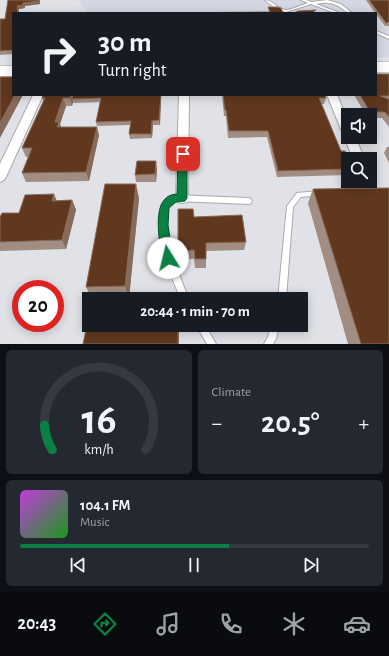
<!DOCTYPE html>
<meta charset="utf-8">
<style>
:root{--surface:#171b24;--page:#242831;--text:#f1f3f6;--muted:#9ea1a6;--line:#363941;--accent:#0b8043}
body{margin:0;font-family:"Alegreya Sans",sans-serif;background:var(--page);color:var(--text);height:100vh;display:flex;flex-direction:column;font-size:15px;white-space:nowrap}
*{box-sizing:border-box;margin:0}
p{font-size:13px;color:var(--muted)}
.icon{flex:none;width:22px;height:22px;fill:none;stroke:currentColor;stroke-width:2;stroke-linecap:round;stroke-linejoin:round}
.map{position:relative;height:344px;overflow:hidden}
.details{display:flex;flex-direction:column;gap:6px;padding:6px;background:#0d0f14;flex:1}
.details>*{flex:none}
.hud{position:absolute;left:12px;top:12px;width:365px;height:84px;border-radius:0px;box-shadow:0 2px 10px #0003;background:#171b24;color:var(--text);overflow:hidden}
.controls{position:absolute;left:341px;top:108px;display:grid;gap:8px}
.controls a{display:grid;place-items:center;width:36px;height:36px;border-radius:0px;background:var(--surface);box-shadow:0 2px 10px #0003;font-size:20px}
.speed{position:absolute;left:12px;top:280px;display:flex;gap:8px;font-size:20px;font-weight:700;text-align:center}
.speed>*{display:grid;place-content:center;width:52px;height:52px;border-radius:50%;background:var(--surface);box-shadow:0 2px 10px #0003;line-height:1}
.speed .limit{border:6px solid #d22;background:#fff;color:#111}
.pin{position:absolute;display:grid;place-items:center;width:34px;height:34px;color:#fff;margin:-17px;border-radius:8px;box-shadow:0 2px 6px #0006}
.me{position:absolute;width:44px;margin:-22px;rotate:351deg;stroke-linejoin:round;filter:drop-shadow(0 0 3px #0008)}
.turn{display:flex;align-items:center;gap:14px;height:84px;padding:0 20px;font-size:18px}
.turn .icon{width:52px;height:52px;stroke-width:2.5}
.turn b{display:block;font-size:28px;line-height:34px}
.big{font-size:30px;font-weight:600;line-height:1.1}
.details .card{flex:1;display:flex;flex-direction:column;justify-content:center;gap:6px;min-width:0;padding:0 14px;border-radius:6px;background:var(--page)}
.details .dial{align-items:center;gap:0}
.dial svg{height:104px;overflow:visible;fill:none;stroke:var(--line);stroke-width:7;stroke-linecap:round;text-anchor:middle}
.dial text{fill:var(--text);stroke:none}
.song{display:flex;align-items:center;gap:12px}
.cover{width:48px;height:48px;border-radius:6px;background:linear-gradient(135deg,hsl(290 70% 55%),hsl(120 70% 35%))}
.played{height:4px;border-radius:2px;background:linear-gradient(90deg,var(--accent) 60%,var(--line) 60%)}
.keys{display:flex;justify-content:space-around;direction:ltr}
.heat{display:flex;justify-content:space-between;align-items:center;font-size:22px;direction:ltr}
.details .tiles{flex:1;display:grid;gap:6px;grid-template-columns:1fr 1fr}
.card:last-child{grid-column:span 2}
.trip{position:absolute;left:82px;top:292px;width:226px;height:40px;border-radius:0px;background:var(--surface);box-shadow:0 2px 10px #0003;font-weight:600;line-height:40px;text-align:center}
.tab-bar{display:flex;height:64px;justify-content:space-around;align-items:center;background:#090b0e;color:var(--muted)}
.tab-bar .icon{width:28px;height:28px}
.tab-bar .selected{color:var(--accent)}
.tab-bar b{font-size:18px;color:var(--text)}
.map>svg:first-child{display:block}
</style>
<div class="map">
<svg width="389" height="344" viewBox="0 0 389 344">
<rect width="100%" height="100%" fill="#e1e2e7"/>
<!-- built -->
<path fill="#d5d8e4" d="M78 0H389V57H376V13H88Z"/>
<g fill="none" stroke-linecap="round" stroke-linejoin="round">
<defs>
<g id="service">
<path d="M265 0C273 0 277 9 286 10 291 10 302 5 308 3L301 0H306L312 2 327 0 341 4 352 13C345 13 343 8 338 6 331 2 324 2 316 4L340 13H335L311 4 286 12 276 9Z"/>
<path d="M376 31 389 36V39L376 33Z"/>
<path d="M319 191H321L322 193 321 195 301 197 293 207 286 299H278L287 206 297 193Z"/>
<path d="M174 195 249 198 251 199 252 201 251 203 249 204 175 201 167 207C166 245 175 265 189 299H181C173 281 165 263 162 243 160 231 160 218 161 206L162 204Z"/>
<path d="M196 325H205L216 344H207Z"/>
<path d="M271 325H279L276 339 273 344H264L268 337Z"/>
</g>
<g id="minor">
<path d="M33 95H43L6 177 4 180 0 182V164Z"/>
<path d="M179 95H189L188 198 187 202 182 203 177 202 176 198Z"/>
<path d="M327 95H337L348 121V137H355L362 153 360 156H352Z"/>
</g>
<g id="trunk">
<rect x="376" y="62" width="13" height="10"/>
<rect x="0" y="66" width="13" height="10"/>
</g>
</defs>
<!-- service casing -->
<use href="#service" stroke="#a9aaaf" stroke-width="2"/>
<!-- minor casing -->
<use href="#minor" stroke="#a9aaaf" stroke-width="2"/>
<!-- trunk casing -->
<use href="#trunk" stroke="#a9aaaf" stroke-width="1"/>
<!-- service -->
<use href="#service" fill="#fff" fill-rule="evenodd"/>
<!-- minor -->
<use href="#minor" fill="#fff" fill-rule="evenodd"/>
<!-- trunk -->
<use href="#trunk" fill="#fff" fill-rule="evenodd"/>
</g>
<!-- wall -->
<g fill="#a18d82">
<path d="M8 0 40 4 25 6V8L19 9V13H13V54L0 55V19H5Z"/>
<path d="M366 0H389V26H385L376 14V13H375Z"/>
<path d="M389 74V127L382 118H370V115H366L354 95H376Z"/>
<path d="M161 95 160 125H153L152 138 130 139 129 134 130 125 97 126 96 122 100 102 74 103 73 102 72 106H66L60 124 61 127 99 135 89 181 26 182 22 173 28 157H26L22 148 43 101 42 98Z"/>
<path d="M222 95H325L326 98 324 104H322L341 151 348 159V175L277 177 267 137 228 138 226 116H224Z"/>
<path d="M387 147H389V163L384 153Z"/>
<path d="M157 169 156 182H136L135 175Z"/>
<path d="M313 189 389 344H348L308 203Z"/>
<path d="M139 198 129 298 92 299 86 287Z"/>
<path d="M72 200 76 210 66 249 0 251V217L19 213 56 201Z"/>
<path d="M194 217 246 242 244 250 206 251V268H195L194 259H179L178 251Z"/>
</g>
<!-- shaded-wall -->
<g fill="#876b5a">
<path d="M40 0V4L25 6V8L19 9V13H18L17 6 23 3Z"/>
<path d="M15 95H23L0 138V123Z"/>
<path d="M71 95H75L72 99 73 102 72 106 70 98Z"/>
<path d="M161 95 160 125 159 120Z"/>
<path d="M63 98 66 106 60 124 62 131 60 136 55 122Z"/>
<path d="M152 121 153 125 152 138 151 134Z"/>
<path d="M97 127 99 135 89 181 86 172Z"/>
<path d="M156 161 157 169 156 182 155 174Z"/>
<path d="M136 184 139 198 129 298 125 286Z"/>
<path d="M54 194 58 204 52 201Z"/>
<path d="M72 200 76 210 66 249 62 240Z"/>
<rect x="178" y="325" width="1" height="19"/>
</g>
<!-- building -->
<g fill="#61381e" stroke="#876b5a">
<path d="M8 0H39V1L23 3V5L17 6 18 13H13V50L0 51V19H5Z"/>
<path d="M369 0H389V22L386 23Z"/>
<path d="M268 7H277L281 8 283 13H154L270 12Z"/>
<path d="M316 10 312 13H294L298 11Z"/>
<path d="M376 74H389V96H380L389 99V117L385 112H370L360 95H376Z"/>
<path d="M0 77H13V95H15L0 123Z"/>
<path d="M43 95H71L70 98H63L55 122H59L57 127H97L86 172 22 173 32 148H22L45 98H42Z"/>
<path d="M73 95H161L159 120 152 121 151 134H129L131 121 96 122 101 98 72 99Z"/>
<path d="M223 95H325L326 98H319L341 151H345L348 159V169L278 171 268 131H229L226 110H225Z"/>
<path d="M137 161H156L155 174 135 175Z"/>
<path d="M105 184H136L125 286 86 287Z"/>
<path d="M389 188V344H361L313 189Z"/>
<path d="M54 194 52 201 72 200 62 240 0 242V217L2 213H19L25 195Z"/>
<path d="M178 209H193L194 217 242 215 246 242 206 243V259H195L194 250 178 251Z"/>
<path d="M88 320H89V325H178V344H83Z"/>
</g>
<!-- route -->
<path fill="#0b8043" stroke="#07532c" d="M183 151 187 154V198L185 201 176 202 169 208 168 225 173 258 172 262 168 263 164 262 162 258C160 242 149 195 177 194L178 154Z"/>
</svg>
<div class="controls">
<a><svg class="icon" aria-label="sound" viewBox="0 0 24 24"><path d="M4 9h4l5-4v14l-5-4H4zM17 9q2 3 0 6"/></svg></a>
<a><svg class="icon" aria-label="search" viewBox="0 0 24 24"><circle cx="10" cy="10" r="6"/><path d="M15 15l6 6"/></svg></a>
</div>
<div class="speed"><div class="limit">20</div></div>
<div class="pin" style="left:183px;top:154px;background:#d93025"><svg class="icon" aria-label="arrive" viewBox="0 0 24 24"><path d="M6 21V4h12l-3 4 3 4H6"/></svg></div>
<svg class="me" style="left:168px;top:258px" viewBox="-20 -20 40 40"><circle r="19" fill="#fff"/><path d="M0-13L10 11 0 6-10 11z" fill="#0b8043"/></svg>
<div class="trip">20:44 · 1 min · 70 m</div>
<div class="hud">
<div class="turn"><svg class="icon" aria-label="right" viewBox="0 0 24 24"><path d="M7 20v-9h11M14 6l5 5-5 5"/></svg><div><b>30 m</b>Turn right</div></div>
</div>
</div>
<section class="details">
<div class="tiles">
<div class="card dial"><svg viewBox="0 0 100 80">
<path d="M14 69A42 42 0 1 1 86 69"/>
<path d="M14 69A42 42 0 0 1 8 50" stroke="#0b8043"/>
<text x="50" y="56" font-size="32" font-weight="700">16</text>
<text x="50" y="72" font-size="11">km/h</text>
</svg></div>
<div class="card"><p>Climate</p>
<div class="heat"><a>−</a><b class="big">20.5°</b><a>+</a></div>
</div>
<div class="card">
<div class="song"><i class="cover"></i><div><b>104.1 FM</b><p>Music</p></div></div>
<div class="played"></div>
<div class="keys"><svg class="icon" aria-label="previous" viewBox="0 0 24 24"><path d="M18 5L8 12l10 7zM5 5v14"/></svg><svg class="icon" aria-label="pause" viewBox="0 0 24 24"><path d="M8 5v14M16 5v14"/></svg><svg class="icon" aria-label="next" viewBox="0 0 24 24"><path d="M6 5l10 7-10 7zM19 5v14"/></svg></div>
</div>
</div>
</section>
<nav class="tab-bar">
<b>20:43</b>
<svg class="icon selected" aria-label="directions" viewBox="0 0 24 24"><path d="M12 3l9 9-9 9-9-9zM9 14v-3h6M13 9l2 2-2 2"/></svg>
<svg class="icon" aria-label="music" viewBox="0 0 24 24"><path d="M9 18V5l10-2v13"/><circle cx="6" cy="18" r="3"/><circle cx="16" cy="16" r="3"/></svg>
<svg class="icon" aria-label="phone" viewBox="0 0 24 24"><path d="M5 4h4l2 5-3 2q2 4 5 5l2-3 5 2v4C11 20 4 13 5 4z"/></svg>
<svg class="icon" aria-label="climate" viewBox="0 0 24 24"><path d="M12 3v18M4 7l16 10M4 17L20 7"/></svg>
<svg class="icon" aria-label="car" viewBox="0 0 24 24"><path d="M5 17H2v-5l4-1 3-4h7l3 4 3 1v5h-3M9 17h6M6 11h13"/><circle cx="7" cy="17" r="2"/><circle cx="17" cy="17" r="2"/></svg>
</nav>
